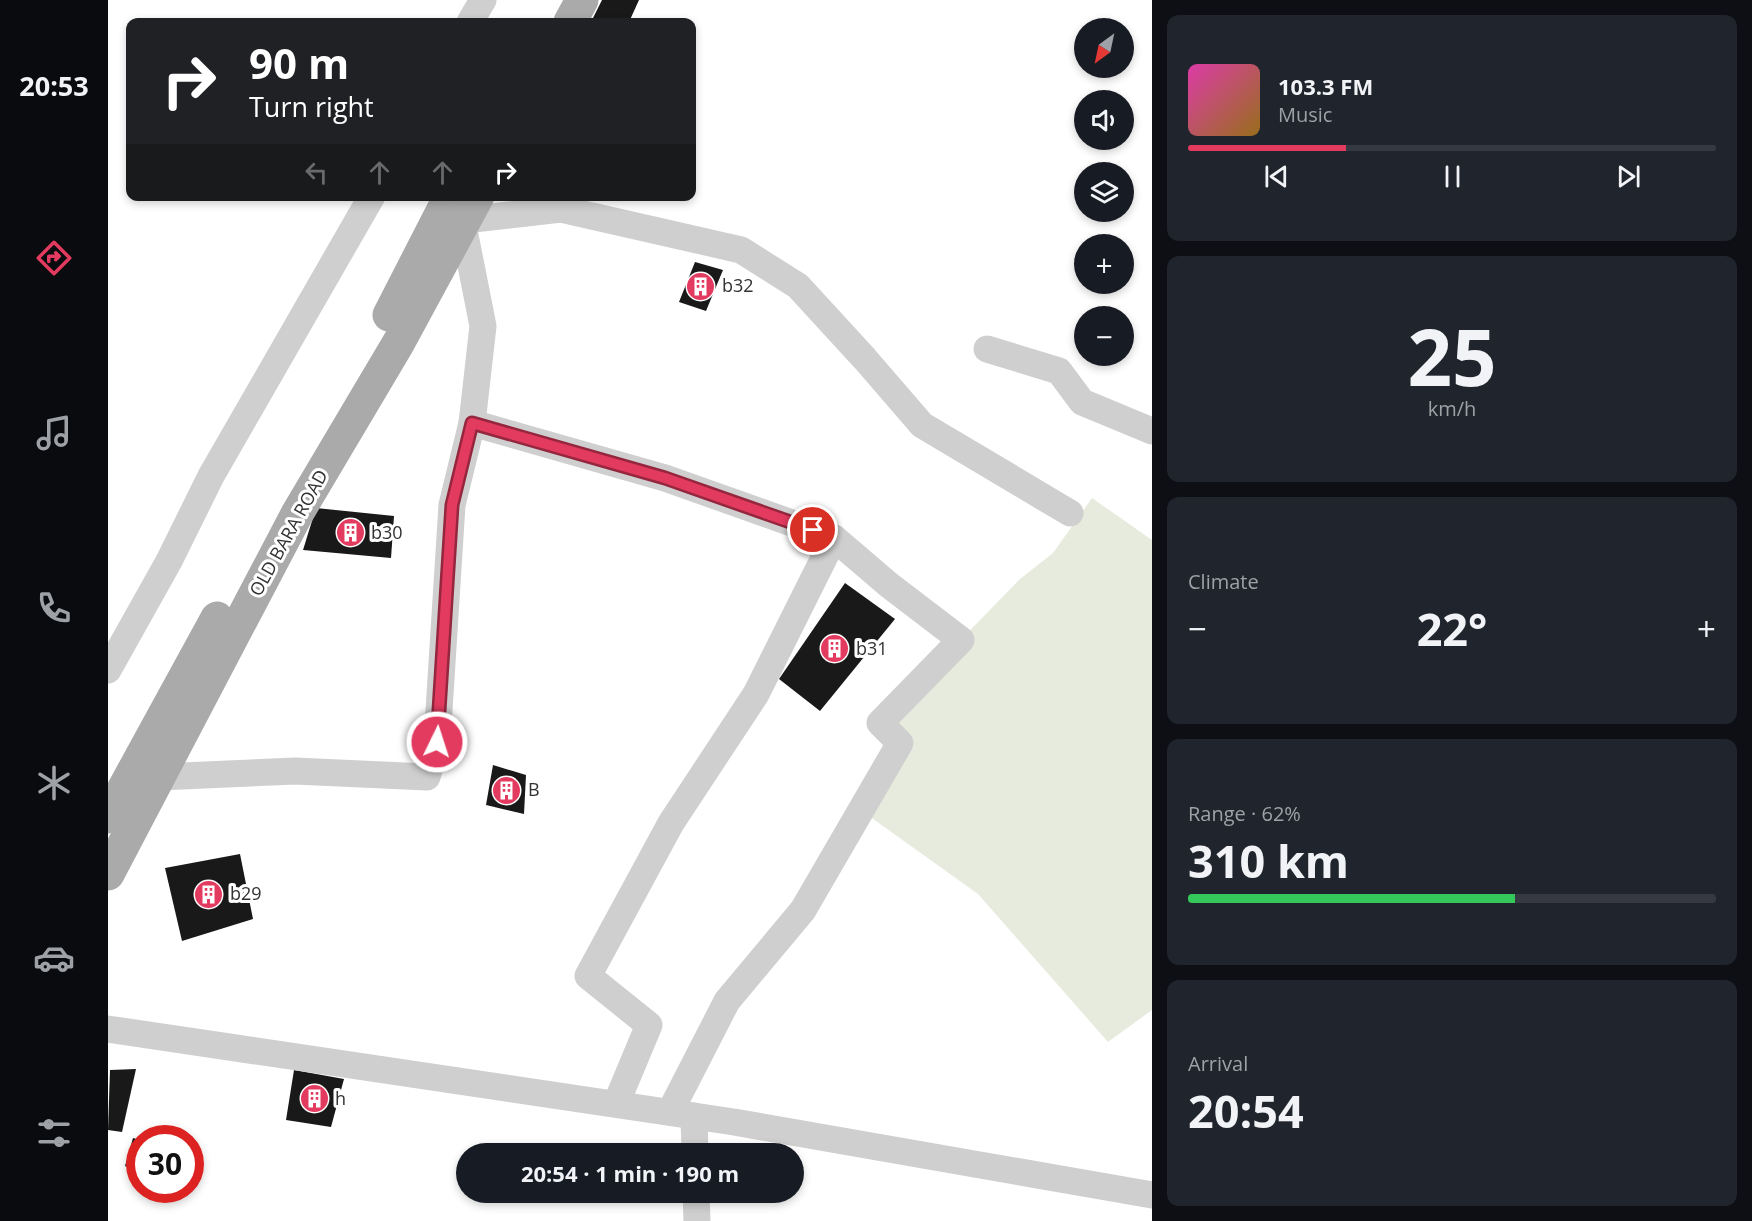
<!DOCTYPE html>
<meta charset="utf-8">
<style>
:root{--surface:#171b24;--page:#20242c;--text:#f1f3f6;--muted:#9ea1a6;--line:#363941;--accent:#e33a5f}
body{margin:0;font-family:"Open Sans",sans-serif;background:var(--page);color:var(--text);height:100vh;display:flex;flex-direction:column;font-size:22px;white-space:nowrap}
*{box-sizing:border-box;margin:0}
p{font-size:20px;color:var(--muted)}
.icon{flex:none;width:33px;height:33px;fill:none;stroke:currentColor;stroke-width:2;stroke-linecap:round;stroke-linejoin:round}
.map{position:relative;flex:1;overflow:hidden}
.sheet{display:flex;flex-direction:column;gap:15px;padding:15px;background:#0d0f14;width:600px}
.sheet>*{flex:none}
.top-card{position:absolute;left:18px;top:18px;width:570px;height:183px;border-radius:12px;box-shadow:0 3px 9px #0003;background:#202124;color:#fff;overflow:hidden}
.needle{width:39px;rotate:213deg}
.buttons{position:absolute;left:966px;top:18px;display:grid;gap:12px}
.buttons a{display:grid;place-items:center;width:60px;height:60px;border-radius:50%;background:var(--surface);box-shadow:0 3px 9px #0003;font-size:30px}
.speed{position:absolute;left:18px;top:1125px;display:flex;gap:12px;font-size:30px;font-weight:700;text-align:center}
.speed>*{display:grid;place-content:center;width:78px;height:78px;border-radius:50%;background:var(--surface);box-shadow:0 3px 9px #0003;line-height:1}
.speed .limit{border:9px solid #d22;background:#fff;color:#111}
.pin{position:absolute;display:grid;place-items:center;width:51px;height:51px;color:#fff;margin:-26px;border:3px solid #fff;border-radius:50%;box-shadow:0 2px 6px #0007}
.me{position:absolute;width:66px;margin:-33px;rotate:4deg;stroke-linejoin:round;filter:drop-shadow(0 0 4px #0008)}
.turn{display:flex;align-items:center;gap:21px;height:126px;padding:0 24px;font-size:27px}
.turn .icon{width:78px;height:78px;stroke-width:2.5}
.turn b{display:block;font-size:42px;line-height:51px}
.lanes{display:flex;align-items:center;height:57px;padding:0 24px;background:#0003;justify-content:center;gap:30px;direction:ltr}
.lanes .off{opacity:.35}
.big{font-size:45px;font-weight:700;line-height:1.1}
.sheet .widget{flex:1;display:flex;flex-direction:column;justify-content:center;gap:9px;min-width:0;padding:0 21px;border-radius:12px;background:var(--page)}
.sheet .dial{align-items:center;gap:0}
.dial b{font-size:78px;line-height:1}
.song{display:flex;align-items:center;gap:18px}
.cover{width:72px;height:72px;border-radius:9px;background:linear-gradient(135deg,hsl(320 70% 55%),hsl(40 70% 35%))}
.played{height:6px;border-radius:3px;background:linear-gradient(90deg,var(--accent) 30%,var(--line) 30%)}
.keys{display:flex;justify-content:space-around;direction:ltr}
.heat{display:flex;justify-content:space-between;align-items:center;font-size:33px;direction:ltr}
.charge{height:9px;border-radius:4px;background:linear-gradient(90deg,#34c759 62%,var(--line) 0)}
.trip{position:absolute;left:348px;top:1143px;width:348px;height:60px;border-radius:30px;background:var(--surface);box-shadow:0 3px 9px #0003;font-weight:700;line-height:60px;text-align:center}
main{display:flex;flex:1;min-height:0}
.tabs{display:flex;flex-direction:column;width:108px;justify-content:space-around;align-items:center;background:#090b0e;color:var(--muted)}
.tabs .icon{width:42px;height:42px}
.tabs .selected{color:var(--accent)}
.tabs b{font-size:27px;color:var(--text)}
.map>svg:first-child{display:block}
</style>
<main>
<nav class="tabs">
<b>20:53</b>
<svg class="icon selected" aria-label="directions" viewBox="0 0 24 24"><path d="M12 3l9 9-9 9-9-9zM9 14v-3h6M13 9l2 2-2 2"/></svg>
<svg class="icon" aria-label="music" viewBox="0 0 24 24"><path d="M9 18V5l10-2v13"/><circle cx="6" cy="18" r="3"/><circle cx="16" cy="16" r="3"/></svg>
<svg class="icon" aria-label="phone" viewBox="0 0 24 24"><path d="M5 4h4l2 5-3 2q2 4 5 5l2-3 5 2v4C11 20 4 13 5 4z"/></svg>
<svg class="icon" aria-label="climate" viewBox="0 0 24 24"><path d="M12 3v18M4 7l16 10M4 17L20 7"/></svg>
<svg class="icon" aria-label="car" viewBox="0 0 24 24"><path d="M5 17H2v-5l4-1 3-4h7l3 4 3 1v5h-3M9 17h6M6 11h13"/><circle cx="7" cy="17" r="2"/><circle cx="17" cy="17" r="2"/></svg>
<svg class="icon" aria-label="filters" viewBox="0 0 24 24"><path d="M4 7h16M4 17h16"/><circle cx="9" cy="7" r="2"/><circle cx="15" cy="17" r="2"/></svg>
</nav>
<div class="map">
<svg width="1044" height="1221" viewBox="0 0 1044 1221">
<rect width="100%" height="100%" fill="#fff"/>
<!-- green -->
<path fill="#e7ebdd" d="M984 498 1044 540V1010L1000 1042 870 894 754 811 794 743 773 722 912 579 945 553Z"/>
<!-- building -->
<g fill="#191919">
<path d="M494 0H531L521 22H483Z"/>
<path d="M587 262 615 270 598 311 571 302Z"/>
<path d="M208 508 286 516 283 558 195 550Z"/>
<path d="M737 583 787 619 712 711 671 679Z"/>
<path d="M385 765 418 775 416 814 378 805Z"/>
<path d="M132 854 145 919 74 941 57 868Z"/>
<path d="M28 1069 14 1132 0 1130 2 1070Z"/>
<path d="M186 1070 236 1079 223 1127 178 1120Z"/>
<path d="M25 1138 32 1140V1172L17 1166Z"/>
<path d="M82 1161 94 1165 82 1187Z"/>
</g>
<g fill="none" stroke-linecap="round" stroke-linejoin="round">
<!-- minor -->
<g stroke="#cfcfcf" stroke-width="27">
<path d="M362 22 375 0"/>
<path d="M357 220 453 209 633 250 690 286 757 359 814 425 962 513"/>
<path d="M355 225 375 326 364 423 557 478 726 538 781 585 853 640 772 723 792 743 695 910 619 1001 562 1112"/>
<path d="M879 349 951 371 974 402 1044 431"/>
<path d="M0 670 61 561 103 476 264 196"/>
<path d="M51 777 187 771 319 777 329 742 344 505 364 423"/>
<path d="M0 1029 626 1122 1044 1195"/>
<path d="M508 1104 541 1025 480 976 563 823 648 694 726 538"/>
<path d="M586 1116 587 1154"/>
<path d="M588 1192 589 1221"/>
</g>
<!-- major -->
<g stroke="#aaa" stroke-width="33">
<path d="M462 22 474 0"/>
<path d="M281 315 342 196"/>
<path d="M0 817 109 618"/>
<path d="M0 874 189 514 291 342 370 196"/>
</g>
</g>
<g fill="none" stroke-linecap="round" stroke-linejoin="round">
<defs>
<path id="route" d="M329 742 344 505 364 423 557 478 705 530"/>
</defs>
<!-- route casing -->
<use href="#route" stroke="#94263e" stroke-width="15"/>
<!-- route -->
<use href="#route" stroke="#e33a5f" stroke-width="10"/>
</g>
<!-- icons -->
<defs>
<symbol id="building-disc" viewBox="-11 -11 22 22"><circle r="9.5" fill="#e33a5f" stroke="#fff"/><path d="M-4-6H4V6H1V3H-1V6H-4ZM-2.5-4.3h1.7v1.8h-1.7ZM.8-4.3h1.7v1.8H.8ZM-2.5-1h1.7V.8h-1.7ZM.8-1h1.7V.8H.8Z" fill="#fff"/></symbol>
</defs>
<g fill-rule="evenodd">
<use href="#building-disc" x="576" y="270" width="33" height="33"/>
<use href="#building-disc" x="226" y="516" width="33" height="33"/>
<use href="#building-disc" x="710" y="632" width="33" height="33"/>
<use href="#building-disc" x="382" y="774" width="33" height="33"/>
<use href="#building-disc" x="84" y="878" width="33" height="33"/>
<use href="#building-disc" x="190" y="1082" width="33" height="33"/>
</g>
<g text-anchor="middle" stroke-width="6" stroke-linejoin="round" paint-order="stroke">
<!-- poi labels -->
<g font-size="18" fill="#323232" stroke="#fff" text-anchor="start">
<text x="614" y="292">b32</text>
<text x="263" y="539">b30</text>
<text x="748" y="655">b31</text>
<text x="420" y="796">B</text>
<text x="122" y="900">b29</text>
<text x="227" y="1105">h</text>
</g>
<!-- street labels -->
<g font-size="18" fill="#323232" stroke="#fff">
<text transform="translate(181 533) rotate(-61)" y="6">OLD BARA ROAD</text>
</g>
</g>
</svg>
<div class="buttons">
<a><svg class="needle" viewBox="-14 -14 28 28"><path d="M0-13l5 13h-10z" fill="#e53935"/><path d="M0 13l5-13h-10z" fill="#9ea1a6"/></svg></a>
<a><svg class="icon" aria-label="sound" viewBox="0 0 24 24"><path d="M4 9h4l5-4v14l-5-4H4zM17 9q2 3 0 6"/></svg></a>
<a><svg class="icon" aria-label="layers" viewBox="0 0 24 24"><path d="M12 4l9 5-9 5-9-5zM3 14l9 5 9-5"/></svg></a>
<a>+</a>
<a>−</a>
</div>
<div class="speed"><div class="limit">30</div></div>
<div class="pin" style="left:705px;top:530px;background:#d93025"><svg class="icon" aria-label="arrive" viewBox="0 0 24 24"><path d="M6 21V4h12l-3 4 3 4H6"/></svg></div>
<svg class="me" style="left:329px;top:742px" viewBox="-20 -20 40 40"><circle r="17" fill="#e33a5f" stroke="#fff" stroke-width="3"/><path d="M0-11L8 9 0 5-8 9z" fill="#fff"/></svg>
<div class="trip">20:54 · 1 min · 190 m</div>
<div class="top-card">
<div class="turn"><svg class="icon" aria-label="right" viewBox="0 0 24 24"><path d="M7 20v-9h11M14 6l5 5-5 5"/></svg><div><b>90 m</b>Turn right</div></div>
<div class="lanes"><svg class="icon off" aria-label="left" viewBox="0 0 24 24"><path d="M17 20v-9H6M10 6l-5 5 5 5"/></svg><svg class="icon off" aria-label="ahead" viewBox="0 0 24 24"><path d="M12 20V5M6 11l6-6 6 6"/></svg><svg class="icon off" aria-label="ahead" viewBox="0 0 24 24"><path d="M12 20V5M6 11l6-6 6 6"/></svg><svg class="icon" aria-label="right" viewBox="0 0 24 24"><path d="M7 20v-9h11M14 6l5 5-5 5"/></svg></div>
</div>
</div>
<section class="sheet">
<div class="widget">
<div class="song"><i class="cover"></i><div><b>103.3 FM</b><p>Music</p></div></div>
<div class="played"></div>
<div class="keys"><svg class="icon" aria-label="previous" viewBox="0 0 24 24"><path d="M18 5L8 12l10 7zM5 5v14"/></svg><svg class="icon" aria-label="pause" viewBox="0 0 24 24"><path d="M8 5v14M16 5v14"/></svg><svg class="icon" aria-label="next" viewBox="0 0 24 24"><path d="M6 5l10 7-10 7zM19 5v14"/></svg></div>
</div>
<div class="widget dial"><b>25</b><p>km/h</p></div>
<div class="widget"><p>Climate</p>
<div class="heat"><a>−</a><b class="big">22°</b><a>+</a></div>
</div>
<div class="widget"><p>Range · 62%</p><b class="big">310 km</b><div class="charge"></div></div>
<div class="widget"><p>Arrival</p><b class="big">20:54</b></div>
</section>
</main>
